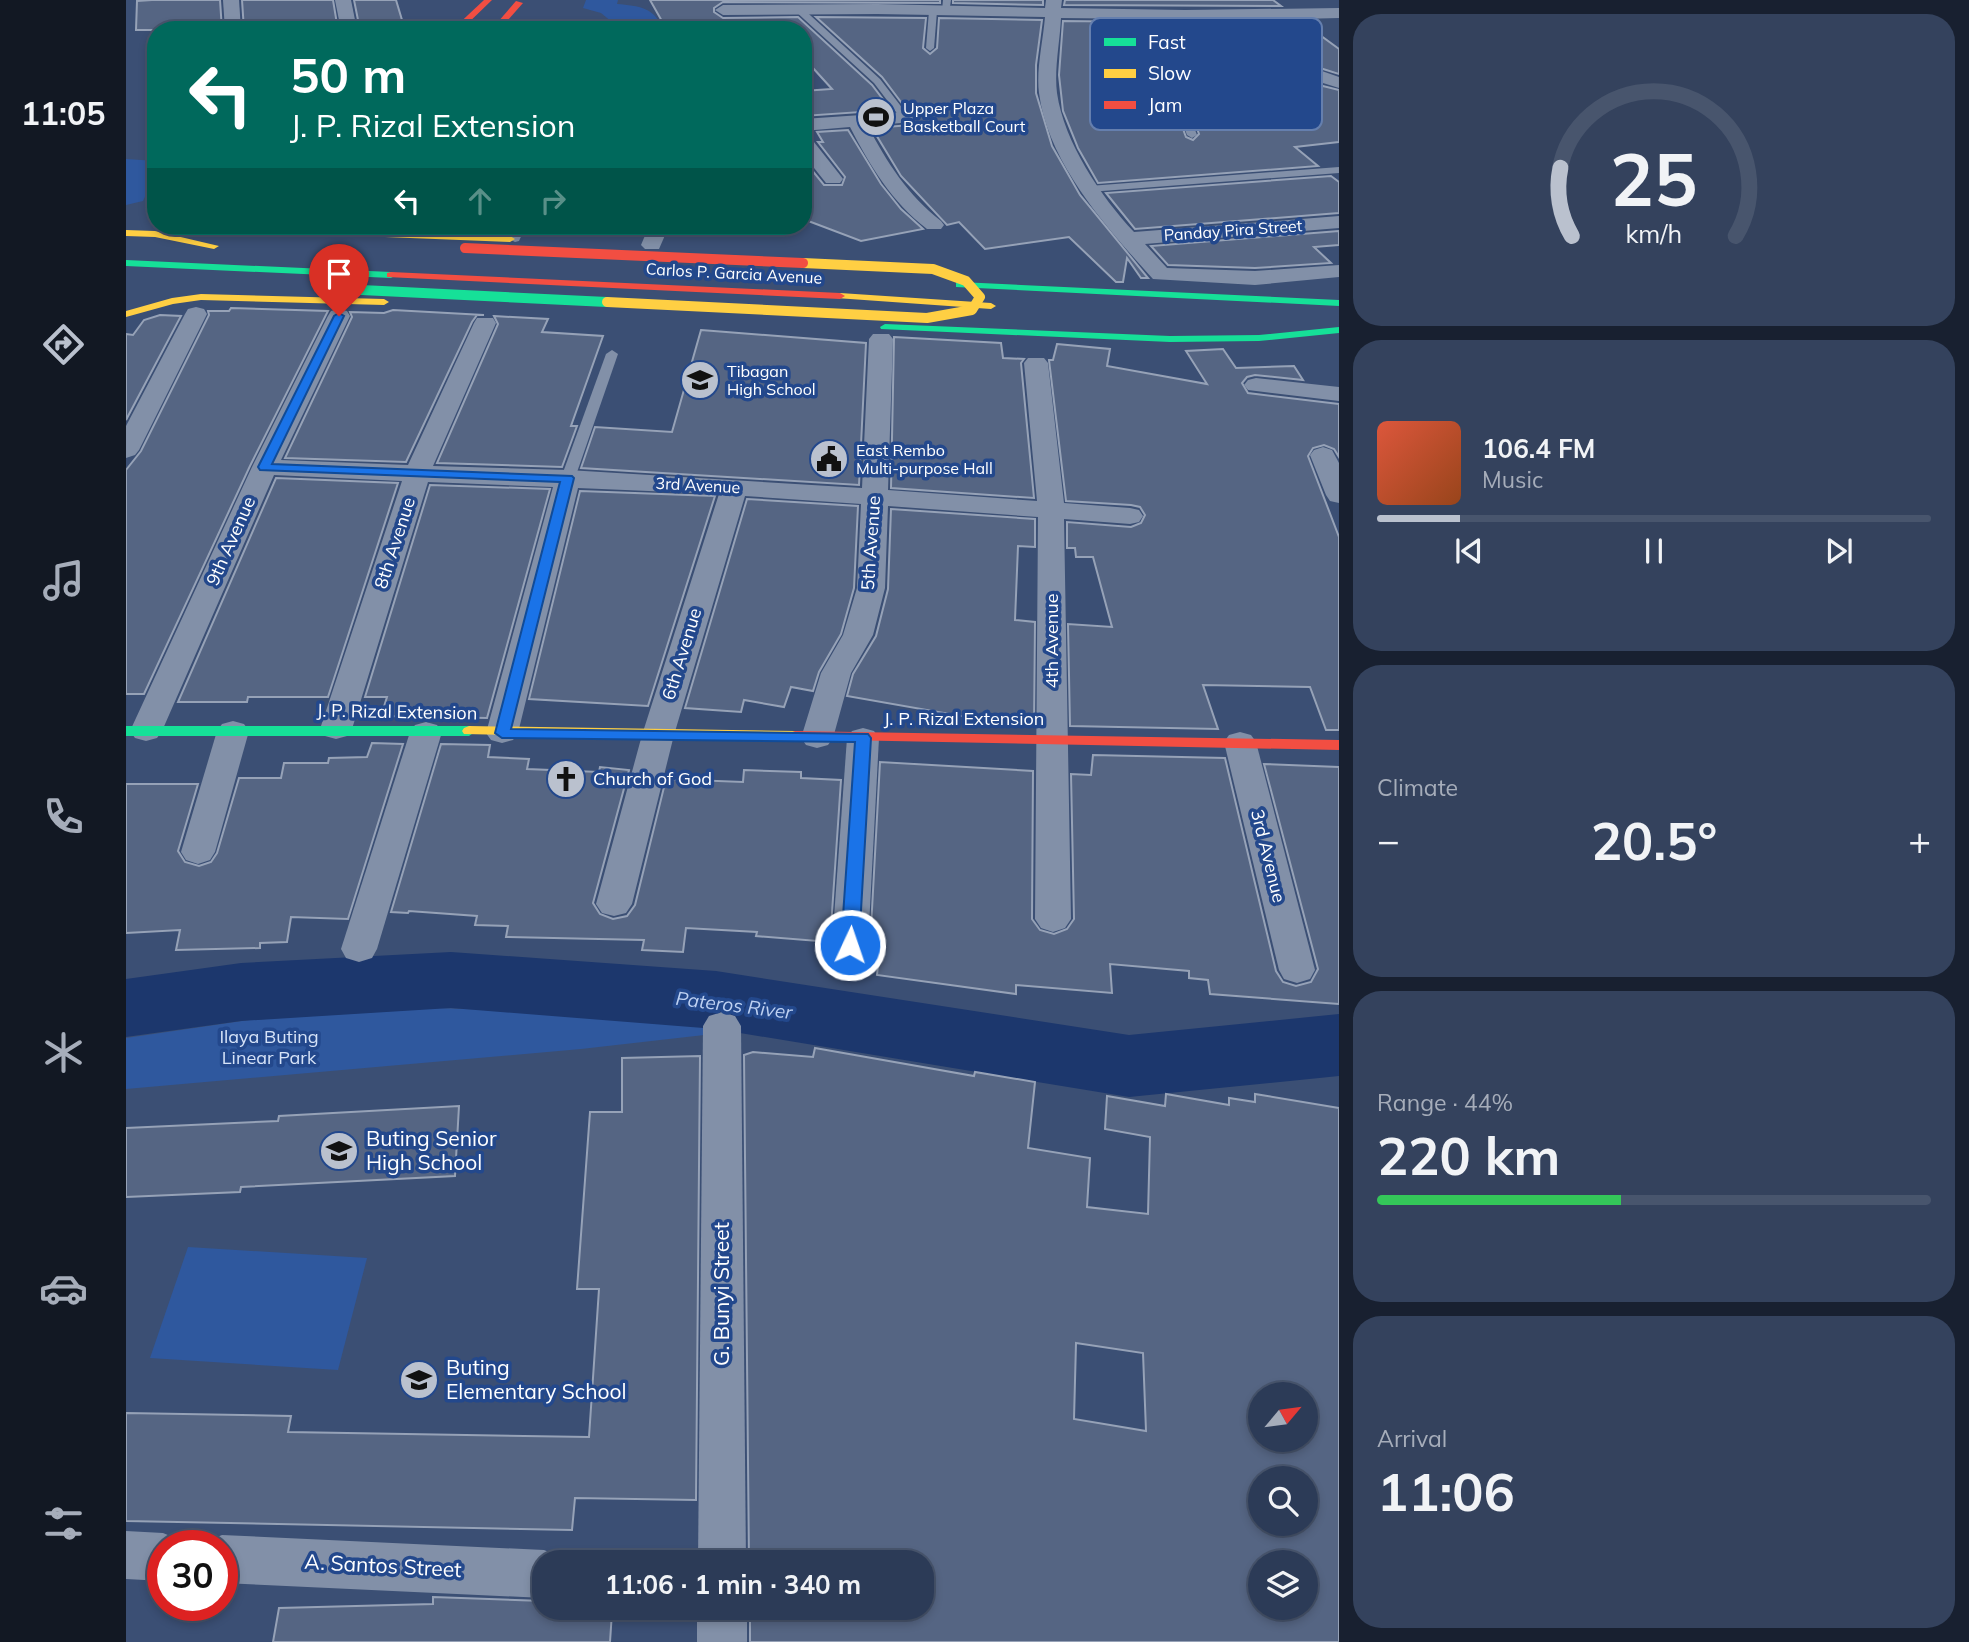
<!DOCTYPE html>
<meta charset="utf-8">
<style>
:root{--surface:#2c3b57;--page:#34425d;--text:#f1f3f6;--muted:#a6adba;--line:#48556d;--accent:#bac1ce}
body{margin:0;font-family:Mulish,sans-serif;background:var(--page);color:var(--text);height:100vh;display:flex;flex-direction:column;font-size:26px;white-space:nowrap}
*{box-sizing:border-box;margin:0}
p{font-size:23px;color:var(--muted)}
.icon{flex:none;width:38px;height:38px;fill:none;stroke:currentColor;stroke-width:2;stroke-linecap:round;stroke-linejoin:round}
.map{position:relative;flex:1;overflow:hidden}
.sheet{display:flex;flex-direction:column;gap:14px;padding:14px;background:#182030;width:630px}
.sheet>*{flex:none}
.guide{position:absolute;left:21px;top:21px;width:665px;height:214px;border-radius:28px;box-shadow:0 4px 10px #0003,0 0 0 2px var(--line);background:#00695c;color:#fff;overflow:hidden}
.needle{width:46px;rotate:61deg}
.fabs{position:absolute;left:1122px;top:1382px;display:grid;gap:14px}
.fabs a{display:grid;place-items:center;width:70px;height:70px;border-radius:50%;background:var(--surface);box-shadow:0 4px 10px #0003,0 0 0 2px var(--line);font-size:35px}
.speed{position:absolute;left:21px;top:1530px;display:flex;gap:14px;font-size:35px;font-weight:700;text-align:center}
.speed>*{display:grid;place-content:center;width:91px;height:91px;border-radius:50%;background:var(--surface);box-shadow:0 4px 10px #0003,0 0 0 2px var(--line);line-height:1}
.speed .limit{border:10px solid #d22;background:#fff;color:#111}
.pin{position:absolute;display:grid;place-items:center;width:60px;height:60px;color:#fff;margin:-72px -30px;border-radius:50% 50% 50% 0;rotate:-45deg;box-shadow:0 0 7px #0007}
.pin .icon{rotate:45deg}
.me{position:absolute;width:77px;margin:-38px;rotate:3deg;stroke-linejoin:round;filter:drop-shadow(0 0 5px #0008)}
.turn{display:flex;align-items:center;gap:24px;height:147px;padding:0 28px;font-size:32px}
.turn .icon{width:91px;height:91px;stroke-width:2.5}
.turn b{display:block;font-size:49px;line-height:60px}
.lanes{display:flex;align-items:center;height:66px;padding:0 28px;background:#0003;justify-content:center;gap:35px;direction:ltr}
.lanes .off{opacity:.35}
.big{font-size:52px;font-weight:700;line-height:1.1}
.sheet .tile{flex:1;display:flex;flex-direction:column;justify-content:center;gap:10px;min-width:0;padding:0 24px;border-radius:28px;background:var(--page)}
.sheet .dial{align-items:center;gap:0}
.dial svg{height:182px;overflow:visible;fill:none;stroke:var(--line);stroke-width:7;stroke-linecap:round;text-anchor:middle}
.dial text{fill:var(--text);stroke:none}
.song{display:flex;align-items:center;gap:21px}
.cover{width:84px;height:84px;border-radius:10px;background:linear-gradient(135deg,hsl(10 70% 55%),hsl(20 70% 35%))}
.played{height:7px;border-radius:4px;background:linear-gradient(90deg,var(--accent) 15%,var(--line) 15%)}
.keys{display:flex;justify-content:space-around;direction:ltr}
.heat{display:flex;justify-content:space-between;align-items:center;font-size:38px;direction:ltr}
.charge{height:10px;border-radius:5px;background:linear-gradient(90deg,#34c759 44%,var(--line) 0)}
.trip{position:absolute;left:406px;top:1550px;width:402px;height:70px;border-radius:28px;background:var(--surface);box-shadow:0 4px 10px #0003,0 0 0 2px var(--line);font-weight:700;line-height:70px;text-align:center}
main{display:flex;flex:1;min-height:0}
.tab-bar{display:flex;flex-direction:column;width:126px;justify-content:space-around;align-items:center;background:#121823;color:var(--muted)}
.tab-bar .icon{width:49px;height:49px}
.tab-bar .current{color:var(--accent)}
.tab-bar b{font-size:32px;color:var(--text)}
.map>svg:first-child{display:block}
</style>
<main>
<nav class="tab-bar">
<b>11:05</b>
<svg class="icon current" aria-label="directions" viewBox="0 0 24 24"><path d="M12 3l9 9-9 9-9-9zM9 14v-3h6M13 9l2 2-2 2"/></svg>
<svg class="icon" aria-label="music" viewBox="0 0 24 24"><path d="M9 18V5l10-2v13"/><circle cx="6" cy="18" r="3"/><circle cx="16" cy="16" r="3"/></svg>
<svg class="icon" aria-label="phone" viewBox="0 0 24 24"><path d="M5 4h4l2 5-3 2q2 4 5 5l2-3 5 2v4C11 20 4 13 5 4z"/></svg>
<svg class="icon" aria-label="climate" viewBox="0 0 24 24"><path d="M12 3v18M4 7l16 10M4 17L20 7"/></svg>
<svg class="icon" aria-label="car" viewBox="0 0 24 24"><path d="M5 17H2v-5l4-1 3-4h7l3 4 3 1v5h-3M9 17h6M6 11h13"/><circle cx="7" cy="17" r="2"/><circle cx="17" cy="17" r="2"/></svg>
<svg class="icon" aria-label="filters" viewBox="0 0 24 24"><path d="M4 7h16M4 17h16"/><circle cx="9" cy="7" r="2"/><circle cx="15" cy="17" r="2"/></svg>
</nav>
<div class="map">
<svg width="1213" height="1642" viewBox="0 0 1213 1642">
<rect width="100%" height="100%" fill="#3b4f74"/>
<!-- green -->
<g fill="#2f589e">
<path d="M460 0H492L491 4C513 6 529 7 537 30H487L486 22 475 13 457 8Z"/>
<path d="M0 159 30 161V172L17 201 0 205Z"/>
<path d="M313 1008 585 1019 587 1034 455 1049 0 1089V1038L123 1020Z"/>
<path d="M62 1247 241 1258 212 1370 24 1358Z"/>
</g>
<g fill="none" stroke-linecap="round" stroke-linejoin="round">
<!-- river -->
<path fill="#1c376d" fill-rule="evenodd" d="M325 952 590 971 1003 1035 1213 1014V1076L1003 1097 590 1029 325 1008 115 1021 0 1037V979L115 963Z"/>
</g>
<!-- building -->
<g fill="#556583" stroke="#96a2b7" stroke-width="2" fill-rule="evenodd">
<path d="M26 0H94L96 30H10L11 1Z"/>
<path d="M116 0H207L212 30H118Z"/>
<path d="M228 0H270L279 30H234Z"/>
<path d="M524 0H814V3L597 2 588 8V12L597 18 672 17 746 85 765 110 677 116V91L706 89 677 57V30H541Z"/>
<path d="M827 0H917V5L827 3Z"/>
<path d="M939 0H1147L1155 6 938 5Z"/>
<path d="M690 17 800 18 797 48 804 54 811 48 813 18 916 20 910 65V93L926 146 954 195 1022 278H1015L1001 258 997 282H990L943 237 859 249 833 222 821 225 775 176 746 128 785 125 790 116 781 110 756 77Z"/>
<path d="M937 21 1114 23 1174 75 1053 79 1038 44 1030 40 1026 46 1060 137 1067 140 1073 134 1057 90 1197 86 1213 90V142L1169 147 1192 166 972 183 952 148 937 111 933 75Z"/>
<path d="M1141 22H1176L1213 49V74L1194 68Z"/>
<path d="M722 130 755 184 775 209 797 229 735 241 677 219V159L698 185H716L719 177 692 142H697L691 132Z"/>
<path d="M1205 176 1213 182V213L1009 229 980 193Z"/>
<path d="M1213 231V245L1188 247 1205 263 1129 268 1042 265 1025 246Z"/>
<path d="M105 308 202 311 124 466 18 694H0V470L15 451 83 315 82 311H103Z"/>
<path d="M267 310 358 315H351L346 322 280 462 159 458 226 317 224 312 258 313Z"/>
<path d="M34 315 55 316 0 420V334L7 335 18 320Z"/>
<path d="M368 316 422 319 416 332 477 336 445 426H451L436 467 311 463 372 324Z"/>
<path d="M575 330 740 343 733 485 455 468 469 427 546 432Z"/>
<path d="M768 337 875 343 877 358 898 359 895 363 908 498 765 488Z"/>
<path d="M931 344 984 349 981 366 1081 384 1060 351 1097 349 1110 368 1168 366 1177 380 1129 375 1121 377 1116 383 1122 393 1213 404V457L1208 449 1198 445 1187 448 1182 456 1213 537V730H1200L1184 687 1077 685 1092 729 944 726 942 624 986 627 967 557H950L949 548H941V522L1005 527 1015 523 1019 515 1014 507 1005 505 940 501 923 360H927Z"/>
<path d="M150 478 272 483 202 697H122L121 702H52Z"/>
<path d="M304 485 424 489 361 718 255 716 261 697H239Z"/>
<path d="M454 491 589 496 522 706 403 699Z"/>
<path d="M621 499 732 506 728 588 715 634 693 672 687 691 665 687 658 707 618 700 615 712 559 708Z"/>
<path d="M765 509 909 519V547L892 546 889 620 909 622 908 726H892L721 696 727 674 750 636 762 589Z"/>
<path d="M246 743 277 744 222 919 165 917 161 942 134 943V948L50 950 54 930 0 933V784H72L52 851 59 862 73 866 85 862 91 853 113 778H155L158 763H202L203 758 241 757Z"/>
<path d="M315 744 364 745 362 757 403 759 401 769 473 772 474 767 503 770 467 903 474 914 487 919 501 916 509 905 540 779 617 782 618 770 675 772V778L715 780 704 942 630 936 631 932 560 928 557 952 516 950 518 940 380 937 382 926 349 925 351 916 283 911 282 913 265 912Z"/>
<path d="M967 755 1099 758 1150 971 1157 982 1170 986 1185 982 1192 969 1138 764 1213 767V1004L1084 994 1082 980 1063 978V971L984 964 986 993 890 985V994L751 975 754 947 744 946 754 762 907 771 906 919 914 930 928 934 941 929 948 919 945 774 965 775Z"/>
<path d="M689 1048 848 1076 849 1072 909 1082 902 1148 964 1158 961 1207 1022 1214 1024 1137 979 1129 981 1096 1039 1106 1040 1094 1103 1105V1098L1129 1102V1094L1213 1108V1642H624V1608H796V1563H623L618 1055 627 1052 687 1057ZM950 1343 1017 1353 1020 1431 948 1419ZM1134 1395H1180V1440H1134ZM1134 1479H1180V1524H1134ZM1134 1563H1180V1608H1134Z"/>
<path d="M574 1056 570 1500 449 1498 446 1530 0 1521V1413L165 1416 162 1432 463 1437 473 1289H451L464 1112H496V1058Z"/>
<path d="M333 1106 329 1176 115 1187 114 1192 0 1197V1128L152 1121 153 1116Z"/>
<path d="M307 1597 417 1601 416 1612H486L484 1642H147L153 1608 307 1604Z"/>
</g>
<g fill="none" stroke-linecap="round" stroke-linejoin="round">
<!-- lane -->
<g fill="#8290a8" fill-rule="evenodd">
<path d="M817 0H825L823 13 816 11Z"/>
<path d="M667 5H673L754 79 784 118 782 120H776L748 83 667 9Z"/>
<path d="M807 8 811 11 808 48 804 51 800 48 803 11Z"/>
<path d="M1032 42 1036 45 1051 82 1198 77 1203 80 1198 83 1053 88 1071 135 1066 138 1061 135 1028 45Z"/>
<path d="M1213 167V173L963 192 958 189 963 186Z"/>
<path d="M390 226H400L393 241 389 242 383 239Z"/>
<path d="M486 350 492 354 449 478 447 481H437L435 478 480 354Z"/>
</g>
<!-- street -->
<g fill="#8290a8" fill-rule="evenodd">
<path d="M97 0H113L115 30H99Z"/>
<path d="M209 0H225L231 30H215Z"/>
<path d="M920 0H936L935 8 1059 10 1213 8V18L1134 20 1193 70 1213 77V88L1181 78 1115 20 935 18C934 41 928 70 931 93 938 142 975 197 1008 232L1213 216V228L1019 244 1041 268 1129 271 1213 265V277L1129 285 1027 279C982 229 922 164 913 93 910 70 917 41 919 17L751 14 597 15 589 10 597 5 751 4 919 8Z"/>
<path d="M779 112 785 114 788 118 785 122 742 126C761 163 782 195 815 221L818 225 815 229H801C766 202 744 166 724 127L677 131V119Z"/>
<path d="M677 135 684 137 714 175 717 179 714 183H700L677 154Z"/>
<path d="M523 226H543L533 249H519L515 245Z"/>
<path d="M70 307 78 309 81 314 13 450 9 455 0 458V426L59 314 62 309Z"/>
<path d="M213 309 221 311 224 316 155 460 282 465 348 323 351 318H367L370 323 307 466 442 470 736 488 743 339 747 334H763L767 339 762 490 911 501 898 363 902 358H918L922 363 938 503 1004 508 1013 510 1017 516 1013 522 1004 524 938 519 945 919 939 928 927 932 915 928 909 919 912 517 762 506 759 588 747 635 725 673 707 738 702 745 691 748 680 745 675 738 695 673 717 635 731 588 735 504 619 496 548 735 506 904 500 913 488 916 476 913 470 904 516 735 593 494 452 488 392 733 387 740 376 743 365 740 360 733 427 487 302 482 226 729 221 736 210 739 199 736 194 729 276 481 148 475 36 731 31 738 20 741 9 738 4 731 126 467 202 316 205 311Z"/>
<path d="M1130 378 1213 387V401L1122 390 1118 385 1122 380Z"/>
<path d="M1197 447 1206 450 1213 463V503L1204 501 1200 495 1184 455 1188 450Z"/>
<path d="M107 721 118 724 123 731 89 852 84 860 72 864 60 860 55 852 91 731 96 724Z"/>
<path d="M300 722 311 725 316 732 251 949 246 958 233 962 220 958 215 949 284 732 289 725Z"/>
<path d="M737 728 748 731 753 738 742 945 737 954 724 958 711 954 706 945 721 738 726 731Z"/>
<path d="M1114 732 1125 735 1130 742 1189 970 1184 979 1171 983 1158 979 1153 970 1098 742 1103 735Z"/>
<path d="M596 1012 609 1016 615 1026 620 1563H572L577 1026 583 1016Z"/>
<path d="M0 1531 37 1533 54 1540 56 1545H37V1581L0 1579Z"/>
<path d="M96 1535 418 1550 435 1557 438 1563H418V1598L96 1583V1545H77L79 1542Z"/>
<rect x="571" y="1608" width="50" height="34"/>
</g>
<!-- fast -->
<g fill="#16e098" fill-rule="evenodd">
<path d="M0 260 265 272 270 275 265 278 0 266Z"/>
<path d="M834 282 1213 300V306L830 287V283Z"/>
<path d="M759 324 1044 336 1133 335 1213 327V333L1133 341 1044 342 755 329 754 327Z"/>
<path d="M0 726H343L350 731 343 736H0Z"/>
</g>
<!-- slow -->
<g fill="#ffcf43" fill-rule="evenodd">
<path d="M55 226H127L384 236 389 239 384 242 60 229Z"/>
<path d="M0 230 29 231 93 246 88 249 29 237 0 236Z"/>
<path d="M714 293 865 303 870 306 865 309 710 298 709 296Z"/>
<path d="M75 294 258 299 263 302 258 305 75 300 47 304 0 317V311L46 298Z"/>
<path d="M343 726 669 731 676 736 669 741 338 734 336 731 338 728Z"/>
</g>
<!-- jam -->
<g fill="#f24e42" fill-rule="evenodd">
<path d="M358 0H366L335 30H326Z"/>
<path d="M390 1 397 3 373 30H365Z"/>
<path d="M265 272 714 293 719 296 714 299 261 277V273Z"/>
<path d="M669 731 1213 740V750L664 739 662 736 664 733Z"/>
</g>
<!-- fast-bridge -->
<path stroke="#16e098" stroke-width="10" d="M215 289 481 302"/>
<!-- slow-bridge -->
<path stroke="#ffcf43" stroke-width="10" d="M481 302 801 318 846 310 854 297 840 281 807 269 677 263"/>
<!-- jam-bridge -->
<path stroke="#f24e42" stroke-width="10" d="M339 248 677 263"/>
</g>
<!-- route -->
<path fill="#1a73e8" stroke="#114b97" stroke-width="2" d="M213 313 218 316 146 464 446 476 448 478 385 729 742 734 745 738 733 945 730 949 724 951 715 945 729 742 376 738 369 733 434 482 134 470 132 467 208 316Z"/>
<!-- icons -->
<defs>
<symbol id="stadium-disc" viewBox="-11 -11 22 22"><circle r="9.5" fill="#bac1ce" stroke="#23488c"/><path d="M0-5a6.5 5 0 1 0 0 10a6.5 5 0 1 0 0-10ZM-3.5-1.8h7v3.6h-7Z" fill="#111"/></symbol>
<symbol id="school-disc" viewBox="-11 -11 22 22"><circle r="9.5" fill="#bac1ce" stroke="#23488c"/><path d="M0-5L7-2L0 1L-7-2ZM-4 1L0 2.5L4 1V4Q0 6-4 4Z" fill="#111"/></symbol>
<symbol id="civic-disc" viewBox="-11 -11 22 22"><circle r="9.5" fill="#bac1ce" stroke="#23488c"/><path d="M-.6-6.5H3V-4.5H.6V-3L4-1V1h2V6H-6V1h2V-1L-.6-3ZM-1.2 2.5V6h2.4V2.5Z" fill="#111"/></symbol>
<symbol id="church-disc" viewBox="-11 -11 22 22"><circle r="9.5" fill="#bac1ce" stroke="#23488c"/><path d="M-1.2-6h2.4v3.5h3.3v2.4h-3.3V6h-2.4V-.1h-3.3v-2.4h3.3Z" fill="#111"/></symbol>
</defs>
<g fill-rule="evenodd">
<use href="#stadium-disc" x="728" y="95" width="44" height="44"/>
<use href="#school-disc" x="552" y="358" width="44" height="44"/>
<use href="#civic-disc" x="681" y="437" width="44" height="44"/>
<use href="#church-disc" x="418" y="757" width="44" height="44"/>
<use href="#school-disc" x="191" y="1129" width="44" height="44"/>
<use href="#school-disc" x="271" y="1358" width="44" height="44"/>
</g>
<g text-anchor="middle" stroke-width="7" stroke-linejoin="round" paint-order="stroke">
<!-- far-poi labels -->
<g font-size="16" fill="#fff" stroke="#23488c" text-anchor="start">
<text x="777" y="114">Upper Plaza<tspan x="777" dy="18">Basketball Court</tspan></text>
<text x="601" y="377">Tibagan<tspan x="601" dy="18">High School</tspan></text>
<text x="730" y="456">East Rembo<tspan x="730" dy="18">Multi-purpose Hall</tspan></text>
</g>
<!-- far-street labels -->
<g font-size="16" fill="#fff" stroke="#23488c">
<text transform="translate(1107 230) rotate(-4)" y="6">Panday Pira Street</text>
<text transform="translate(608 273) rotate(3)" y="6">Carlos P. Garcia Avenue</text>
<text transform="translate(572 485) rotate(3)" y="6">3rd Avenue</text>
</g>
<!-- street labels -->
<g font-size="18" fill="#fff" stroke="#23488c">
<text transform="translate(105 541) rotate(-66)" y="6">9th Avenue</text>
<text transform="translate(269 543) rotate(-72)" y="6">8th Avenue</text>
<text transform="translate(745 543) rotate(-86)" y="6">5th Avenue</text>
<text transform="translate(926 641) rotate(-90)" y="6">4th Avenue</text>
<text transform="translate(556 654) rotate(-73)" y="6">6th Avenue</text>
<text transform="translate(271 712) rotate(1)" y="6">J. P. Rizal Extension</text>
<text x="838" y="725">J. P. Rizal Extension</text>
<text transform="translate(1142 856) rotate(76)" y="6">3rd Avenue</text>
</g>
<!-- poi labels -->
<g font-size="18" fill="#fff" stroke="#23488c" text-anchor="start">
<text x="467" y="785">Church of God</text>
</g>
<!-- park labels -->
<g font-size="18" fill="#d6e3f8" stroke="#23488c">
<text x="143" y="1043">Ilaya Buting<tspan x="143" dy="21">Linear Park</tspan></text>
</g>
<!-- water labels -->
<g font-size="19" font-style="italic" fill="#bed1f2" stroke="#23488c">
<text transform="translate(608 1005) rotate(7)" y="7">Pateros River</text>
</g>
<!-- near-poi labels -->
<g font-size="21" fill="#fff" stroke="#23488c" text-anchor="start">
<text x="240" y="1146">Buting Senior<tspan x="240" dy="24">High School</tspan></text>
<text x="320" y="1375">Buting<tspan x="320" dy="24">Elementary School</tspan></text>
</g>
<!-- near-street labels -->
<g font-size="21" fill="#fff" stroke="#23488c">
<text transform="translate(596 1294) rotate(-90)" y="7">G. Bunyi Street</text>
<text transform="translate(257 1566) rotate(3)" y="7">A. Santos Street</text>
</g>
</g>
<!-- legend -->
<rect x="964" y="18" width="232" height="112" rx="10" fill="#23488c" stroke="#657fae" stroke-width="2"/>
<rect x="978" y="38" width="32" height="8" fill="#16e098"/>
<rect x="978" y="69" width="32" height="9" fill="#ffcf43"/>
<rect x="978" y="101" width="32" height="8" fill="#f24e42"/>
<g font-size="19" fill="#fff">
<text x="1022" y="49">Fast</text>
<text x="1022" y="80">Slow</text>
<text x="1022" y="112">Jam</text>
</g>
</svg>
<div class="fabs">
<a><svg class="needle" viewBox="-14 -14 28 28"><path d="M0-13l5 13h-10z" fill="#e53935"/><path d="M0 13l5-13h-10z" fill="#a6adba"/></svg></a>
<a><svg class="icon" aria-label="search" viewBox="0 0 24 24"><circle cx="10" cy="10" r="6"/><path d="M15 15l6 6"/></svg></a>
<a><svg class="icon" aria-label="layers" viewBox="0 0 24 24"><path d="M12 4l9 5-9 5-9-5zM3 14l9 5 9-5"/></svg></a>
</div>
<div class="speed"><div class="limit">30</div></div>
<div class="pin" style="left:213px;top:316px;background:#d93025"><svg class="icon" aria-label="arrive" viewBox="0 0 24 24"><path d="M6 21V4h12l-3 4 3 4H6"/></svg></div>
<svg class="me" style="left:724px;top:945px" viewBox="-20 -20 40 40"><circle r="17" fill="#1a73e8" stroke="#fff" stroke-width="3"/><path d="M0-11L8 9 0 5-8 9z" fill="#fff"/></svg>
<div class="trip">11:06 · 1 min · 340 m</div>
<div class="guide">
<div class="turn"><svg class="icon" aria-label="left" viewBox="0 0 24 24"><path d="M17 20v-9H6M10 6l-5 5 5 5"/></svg><div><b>50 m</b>J. P. Rizal Extension</div></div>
<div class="lanes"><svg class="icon" aria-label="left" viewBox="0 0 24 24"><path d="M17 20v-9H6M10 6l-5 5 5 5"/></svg><svg class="icon off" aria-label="ahead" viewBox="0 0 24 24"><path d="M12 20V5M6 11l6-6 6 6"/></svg><svg class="icon off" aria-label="right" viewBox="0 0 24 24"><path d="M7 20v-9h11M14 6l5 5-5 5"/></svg></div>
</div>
</div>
<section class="sheet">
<div class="tile dial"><svg viewBox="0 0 100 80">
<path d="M14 69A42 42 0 1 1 86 69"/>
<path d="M14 69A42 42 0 0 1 9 39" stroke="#bac1ce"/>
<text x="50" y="56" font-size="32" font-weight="700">25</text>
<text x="50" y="72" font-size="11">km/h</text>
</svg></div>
<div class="tile">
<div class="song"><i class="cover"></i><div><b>106.4 FM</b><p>Music</p></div></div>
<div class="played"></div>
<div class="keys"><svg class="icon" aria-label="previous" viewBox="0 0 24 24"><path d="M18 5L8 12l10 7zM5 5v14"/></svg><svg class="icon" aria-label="pause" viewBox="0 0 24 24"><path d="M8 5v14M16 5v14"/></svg><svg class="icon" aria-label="next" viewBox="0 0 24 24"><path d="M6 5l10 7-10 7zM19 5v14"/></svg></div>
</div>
<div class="tile"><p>Climate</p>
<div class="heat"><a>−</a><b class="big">20.5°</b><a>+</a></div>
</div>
<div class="tile"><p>Range · 44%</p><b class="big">220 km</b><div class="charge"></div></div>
<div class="tile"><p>Arrival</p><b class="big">11:06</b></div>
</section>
</main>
